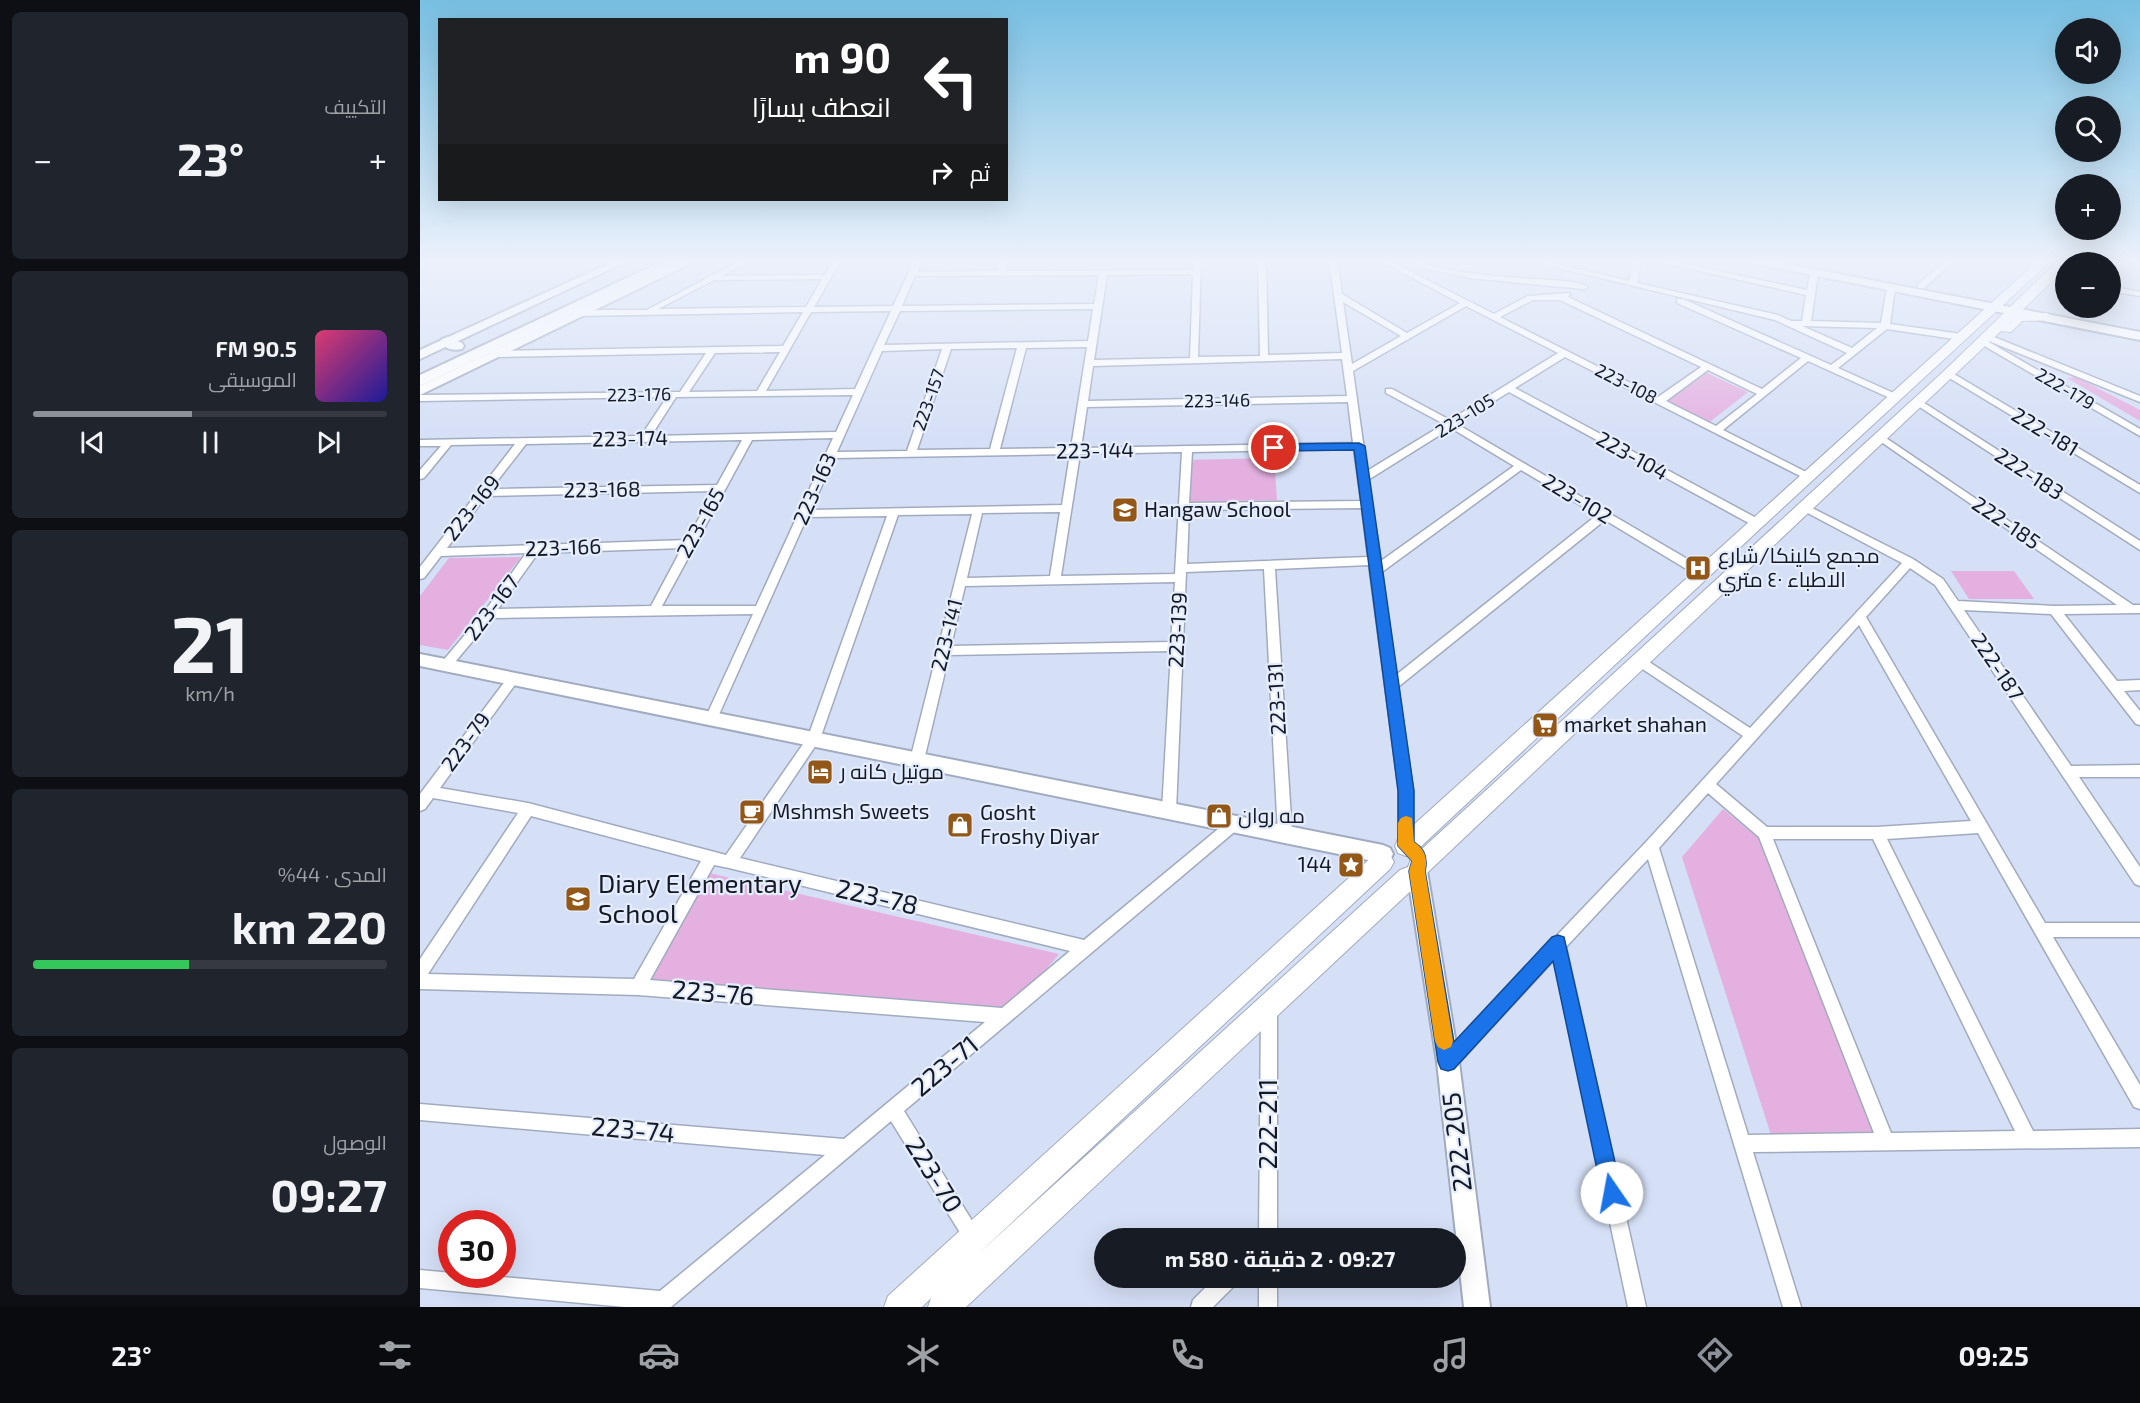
<!DOCTYPE html>
<html lang="ar">
<meta charset="utf-8">
<style>
:root{--surface:#171b24;--page:#20242c;--text:#f1f3f6;--muted:#9ea1a6;--line:#363941;--accent:#8c9099}
body{margin:0;font-family:"Exo 2",Cairo,sans-serif;background:var(--page);color:var(--text);direction:rtl;height:100vh;display:flex;flex-direction:column;font-size:22px;white-space:nowrap}
*{box-sizing:border-box;margin:0}
p{font-size:20px;color:var(--muted)}
.icon{flex:none;width:33px;height:33px;fill:none;stroke:currentColor;stroke-width:2;stroke-linecap:round;stroke-linejoin:round}
.map{position:relative;flex:1;overflow:hidden;direction:ltr}
.drawer{display:flex;flex-direction:column;gap:12px;padding:12px;background:#0d0f14;width:420px}
.drawer>*{flex:none}
.guide{position:absolute;left:18px;top:18px;width:570px;height:183px;border-radius:0px;box-shadow:0 6px 24px #0002;direction:rtl;background:#202124;color:#fff;overflow:hidden}
.buttons{position:absolute;left:1635px;top:18px;display:grid;gap:12px}
.buttons a{display:grid;place-items:center;width:66px;height:66px;border-radius:50%;background:var(--surface);box-shadow:0 6px 24px #0002;font-size:30px}
.speed{position:absolute;left:18px;top:1210px;display:flex;gap:12px;font-size:30px;font-weight:700;text-align:center}
.speed>*{display:grid;place-content:center;width:78px;height:78px;border-radius:50%;background:var(--surface);box-shadow:0 6px 24px #0002;line-height:1}
.speed .limit{border:9px solid #d22;background:#fff;color:#111}
.pin{position:absolute;display:grid;place-items:center;width:51px;height:51px;color:#fff;margin:-26px;border:3px solid #fff;border-radius:50%;box-shadow:0 2px 6px #0007}
.me{position:absolute;width:66px;margin:-33px;rotate:348deg;stroke-linejoin:round;filter:drop-shadow(0 0 4px #0008)}
.turn{display:flex;align-items:center;gap:21px;height:126px;padding:0 18px;font-size:27px}
.turn .icon{width:78px;height:78px;stroke-width:2.5}
.turn b{display:block;font-size:42px;line-height:51px}
.then{display:flex;align-items:center;height:57px;padding:0 18px;background:#0003;gap:12px;font-size:22px}
.big{font-size:45px;font-weight:700;line-height:1.1}
.drawer .widget{flex:1;display:flex;flex-direction:column;justify-content:center;gap:9px;min-width:0;padding:0 21px;border-radius:9px;background:var(--page)}
.drawer .dial{align-items:center;gap:0}
.dial b{font-size:78px;line-height:1}
.song{display:flex;align-items:center;gap:18px}
.cover{width:72px;height:72px;border-radius:9px;background:linear-gradient(135deg,hsl(340 70% 55%),hsl(240 70% 35%))}
.played{height:6px;border-radius:3px;background:linear-gradient(90deg,var(--accent) 45%,var(--line) 45%)}
.keys{display:flex;justify-content:space-around;direction:ltr}
.heat{display:flex;justify-content:space-between;align-items:center;font-size:33px;direction:ltr}
.charge{height:9px;border-radius:4px;background:linear-gradient(90deg,#34c759 44%,var(--line) 0)}
.trip{position:absolute;left:674px;top:1228px;width:372px;height:60px;border-radius:30px;background:var(--surface);box-shadow:0 6px 24px #0002;font-weight:700;line-height:60px;text-align:center;direction:rtl}
.tabs{display:flex;height:96px;justify-content:space-around;align-items:center;background:#090b0e;color:var(--muted)}
.tabs .icon{width:42px;height:42px}
.tabs .current{color:var(--accent)}
.tabs b{font-size:27px;color:var(--text)}
main{display:flex;flex:1;min-height:0}
.map>svg:first-child{display:block}
</style>
<main>
<div class="map">
<svg width="1720" height="1307" viewBox="0 0 1720 1307">
<rect width="100%" height="100%" fill="#d5dff6"/>
<!-- green -->
<g fill="#e4b0e0">
<path d="M1287 373 1328 392 1287 424 1245 402Z"/>
<path d="M1656 377 1720 410V421L1647 378Z"/>
<path d="M854 458 857 500 765 502 766 460Z"/>
<path d="M101 557 28 650 0 645V596L29 558Z"/>
<path d="M1531 571H1594L1614 599H1549Z"/>
<path d="M1303 809 1343 842 1457 1133 1351 1135 1262 857Z"/>
<path d="M289 873 639 954 589 1013 229 984Z"/>
</g>
<g fill="none" stroke-linecap="round" stroke-linejoin="round">
<defs>
<g id="street">
<path d="M323 259H333L303 276 405 275 414 259H422L394 307 473 306 495 259H503L497 272 577 271 579 259H587L585 271 773 270V259H781L778 357 840 356 838 259H846L848 355 922 353 909 259H917L922 294 987 333 1040 303 956 259H966L1074 314 1108 296 1149 293 1150 295 1148 297 1342 389 1381 358 1257 303V299H1263L1411 365 1427 353 1355 320 1102 259H1115L1209 281 1213 259H1221L1217 283 1358 315 1371 321H1382L1386 295 1227 259H1241L1387 290 1390 273 1394 271 1398 273 1391 321 1461 323 1467 288 1471 286 1475 288 1470 324 1541 334 1545 337 1541 340 1467 329 1418 368 1478 395V399H1472L1388 361 1303 430 1392 475 1393 477 1388 480 1145 357 1095 388 1340 520 1341 523 1336 527 1089 392 1037 424 1286 570 1288 573 1286 576H1278L1185 520 978 687 993 791V846L991 850 986 852 981 850 979 846V791L949 565 855 569 872 834 870 838 865 840 860 838 858 834 844 569 766 572 756 811 754 815 749 817 744 815 742 811 751 651 529 655 504 760 502 764 497 766 492 764 490 760 552 514 478 515 400 739 320 858 664 940 809 820 814 818 819 820 821 824 819 828 484 1111 559 1232 562 1238 559 1244 553 1247 547 1244 471 1121 251 1307H205L0 1288V1270L32 1273V1275H59L240 1291 405 1155 0 1120V1104L424 1139 565 1022 218 995 0 989V959L98 813 13 798 5 809 0 811V794L89 676H97L99 679 20 788 108 803 306 855 388 737 467 516 387 517 297 719 295 723 291 724 287 723 285 719 333 614 72 618 30 668H22L20 665 22 662 65 611 106 553 21 556 4 578 0 579V567L95 444 31 445 4 478 0 479V470L21 446H0V440L221 436 247 397 0 401V395L260 392 286 353 74 357 70 354 74 351 363 346 383 312 158 316 154 313 158 310H227ZM773 274 770 358 674 360 687 275ZM679 275 674 304 482 306 495 276ZM402 279 386 307 238 309 294 280ZM1113 300H1140L1281 367 1238 397 1080 317ZM923 302 981 336 932 364ZM1046 306 1138 353 1030 420 972 389H966V393L1024 424 947 471 933 371ZM673 309 668 341 464 345 480 311ZM471 311 435 389 346 391 391 312ZM1382 326 1457 328 1432 348ZM667 347 651 448 580 449 606 348ZM597 348 570 449 497 450 531 349ZM522 349 487 451 417 452 462 351ZM360 352 337 391 269 392 295 353ZM922 359 927 396 668 401 673 366ZM1288 370 1337 394 1296 426 1246 401ZM433 395 416 432 231 436 256 397ZM928 402 933 443 661 448 667 407ZM1031 428 1094 466 961 561 948 480ZM413 438 336 606H242L332 440ZM322 440 297 485 71 489 106 444ZM934 449 941 501 769 503 772 452ZM762 452 755 574 641 576 660 454ZM650 454 642 505 391 510 414 458ZM1101 470 1177 515 976 675 962 572ZM294 491 267 540 27 548 66 496ZM942 508 948 557 767 564 769 510ZM640 512 630 576 547 578 562 513ZM262 548 231 606 78 609 118 553ZM755 582 751 642 531 646 545 586ZM111 816 281 861 214 979 8 974ZM294 865 309 868 650 951 582 1008 230 980Z"/>
<path d="M981 259C998 258 1014 267 1030 270 1058 275 1086 277 1114 279 1128 280 1157 280 1168 287L1164 289 1050 278 1004 268Z"/>
<path d="M1529 259H1537L1504 288H1498V284Z"/>
<path d="M1625 274 1646 277V281L1625 278Z"/>
<path d="M1690 286 1720 292V296L1690 291Z"/>
<path d="M1574 337 1720 396V402L1571 342V338Z"/>
<path d="M1569 342 1720 429V436L1566 347 1565 345Z"/>
<path d="M1529 371 1720 485V493L1526 376 1524 374Z"/>
<path d="M1498 399 1720 541V550L1495 404 1493 402Z"/>
<path d="M1460 434 1713 605H1720V613L1644 614 1697 681 1720 680V690L1704 691 1720 711V725L1716 724 1631 614 1544 610 1651 766 1720 765V777H1659L1720 867V886L1715 884 1515 585 1490 568 1446 617 1625 923H1720V937H1633L1720 1085V1109L1714 1107 1558 833 1467 839 1613 1131 1720 1129V1147L1333 1152 1381 1307H1363L1228 859 1146 947 1226 1307H1208L1134 960 1034 1068 1028 1070 1022 1068 1020 1062 1022 1056 1226 842 1323 736 1215 664 1213 661 1215 658H1223L1330 728 1482 563 1382 510 1381 508 1386 505 1493 559 1523 579 1538 601 1634 606 1697 605 1457 439V435ZM1439 625 1551 821 1457 827H1347L1296 784ZM1288 793 1339 837 1454 1133 1328 1135 1239 848ZM1353 839H1453L1595 1131 1471 1133Z"/>
<path d="M849 1001 855 1003 857 1009V1239H839L841 1009 843 1003Z"/>
<path d="M795 1278H817L815 1285 793 1307H771L773 1300Z"/>
<rect x="839" y="1278" width="18" height="29"/>
</g>
<g id="secondary">
<path d="M199 259H212L0 359V350Z"/>
<path d="M267 259H280L0 395V386Z"/>
<path d="M1321 259H1341L1720 332V340L1326 262Z"/>
<path d="M0 654 963 845 970 848 973 854 970 860 963 863 0 666Z"/>
<path d="M997 862 1004 865 1007 871 1039 1062 1070 1307H1044L1017 1062 987 871 990 865Z"/>
</g>
<g id="primary">
<path d="M1620 259H1633L1342 527 994 853 986 856 978 853 975 846 978 839Z"/>
<path d="M1640 259H1653L1651 262H1646V268L1599 313H1627L1634 317 1632 320 1602 321 1591 332 1581 331 1007 873 999 877 996 886 546 1307H508L511 1298 502 1307H464L468 1296 954 855 962 852 970 855 974 862 970 869 557 1255 980 870 988 867 991 859 1524 371Z"/>
</g>
<g id="highway">
<path d="M247 259H265L263 262 0 386V375Z"/>
<path d="M28 337 42 343 44 346 42 349C34 351 25 349 20 342L22 339Z"/>
</g>
</defs>
<!-- street casing -->
<use href="#street" stroke="#a1abc0" stroke-width="3"/>
<!-- secondary casing -->
<use href="#secondary" stroke="#a1abc0" stroke-width="4"/>
<!-- primary casing -->
<use href="#primary" stroke="#a1abc0" stroke-width="2"/>
<!-- highway casing -->
<use href="#highway" stroke="#a1abc0" stroke-width="4"/>
<!-- street -->
<use href="#street" fill="#fff" fill-rule="evenodd"/>
<!-- secondary -->
<use href="#secondary" fill="#fff" fill-rule="evenodd"/>
<!-- primary -->
<use href="#primary" fill="#fff" fill-rule="evenodd"/>
<!-- highway -->
<use href="#highway" fill="#fff" fill-rule="evenodd"/>
</g>
<!-- sky -->
<linearGradient id="sky" x2="0" y2="1"><stop stop-color="#77bfe2"/><stop offset="0.59" stop-color="#ecf1fb"/><stop offset="1" stop-color="#ecf1fb" stop-opacity="0"/></linearGradient>
<rect width="1720" height="442" fill="url(#sky)"/>
<!-- route -->
<path fill="#1a73e8" stroke="#114b97" stroke-width="1.5" d="M939 443 945 446 994 791V842C1005 849 1008 859 1005 871L1034 1042 1132 937 1138 935 1144 937 1202 1193 1199 1200 1192 1203 1185 1200 1182 1193 1133 961 1034 1069 1028 1071 1021 1069 1018 1062 989 871 992 861 978 846V791L934 450 854 451 848 448 854 444Z"/>
<!-- slow -->
<path fill="#f59e0b" d="M986 816 992 818 994 842C1005 849 1008 859 1005 871L1033 1041 1031 1047 1024 1050 1018 1047 1015 1041 989 871 992 861 978 846V823L981 818Z"/>
<!-- icons -->
<defs>
<symbol id="school-square" viewBox="-11 -11 22 22"><rect x="-9" y="-9" width="18" height="18" rx="4" fill="#935817" stroke="#e4edff"/><path d="M0-5L7-2L0 1L-7-2ZM-4 1L0 2.5L4 1V4Q0 6-4 4Z" fill="#fff"/></symbol>
<symbol id="hospital-square" viewBox="-11 -11 22 22"><rect x="-9" y="-9" width="18" height="18" rx="4" fill="#935817" stroke="#e4edff"/><path d="M-5-5h3v3.5h4V-5h3V5h-3V1.5h-4V5h-3Z" fill="#fff"/></symbol>
<symbol id="supermarket-square" viewBox="-11 -11 22 22"><rect x="-9" y="-9" width="18" height="18" rx="4" fill="#935817" stroke="#e4edff"/><path d="M-6-5.5h2.5l.6 2H6L4.5 2H-2.5L-4.4-4H-6ZM-1.5 3.2a1.3 1.3 0 1 0 .1 0ZM3 3.2a1.3 1.3 0 1 0 .1 0Z" fill="#fff"/></symbol>
<symbol id="hotel-square" viewBox="-11 -11 22 22"><rect x="-9" y="-9" width="18" height="18" rx="4" fill="#935817" stroke="#e4edff"/><path d="M-6-4.5h1.5V1H6V5H4.5V3h-9V5H-6ZM-4 0a1.8 1.8 0 1 1 3.6 0ZM.5 0V-2.5h3Q6-2.5 6 0Z" fill="#fff"/></symbol>
<symbol id="cafe-square" viewBox="-11 -11 22 22"><rect x="-9" y="-9" width="18" height="18" rx="4" fill="#935817" stroke="#e4edff"/><path d="M-5.5-4.5H6V0H3Q3 3.5 0 3.5H-2.5Q-5.5 3.5-5.5 0ZM3-3.2v2h1.7v-2ZM-6 4.5H4V6H-6Z" fill="#fff"/></symbol>
<symbol id="shop-square" viewBox="-11 -11 22 22"><rect x="-9" y="-9" width="18" height="18" rx="4" fill="#935817" stroke="#e4edff"/><path d="M-5-2.5h2.3a2.7 3.5 0 0 1 5.4 0H5L5.5 6h-11ZM-1.5-2.5h3a1.5 2.3 0 0 0-3 0Z" fill="#fff"/></symbol>
<symbol id="sight-square" viewBox="-11 -11 22 22"><rect x="-9" y="-9" width="18" height="18" rx="4" fill="#935817" stroke="#e4edff"/><path d="M0-6L1.8-2.2L6-1.7L2.9 1.2L3.7 5.4L0 3.3L-3.7 5.4L-2.9 1.2L-6-1.7L-1.8-2.2Z" fill="#fff"/></symbol>
</defs>
<g fill-rule="evenodd">
<use href="#school-square" x="690" y="495" width="30" height="30"/>
<use href="#hospital-square" x="1263" y="553" width="30" height="30"/>
<use href="#supermarket-square" x="1110" y="710" width="30" height="30"/>
<use href="#hotel-square" x="385" y="757" width="30" height="30"/>
<use href="#cafe-square" x="317" y="797" width="30" height="30"/>
<use href="#shop-square" x="784" y="801" width="30" height="30"/>
<use href="#shop-square" x="525" y="810" width="30" height="30"/>
<use href="#sight-square" x="916" y="850" width="30" height="30"/>
<use href="#school-square" x="143" y="884" width="30" height="30"/>
</g>
<g text-anchor="middle" stroke-width="4.5" stroke-linejoin="round" paint-order="stroke">
<!-- far-street labels -->
<g font-size="18" fill="#151921" stroke="#e4edff">
<text transform="translate(1206 384) rotate(27)" y="6">223-108</text>
<text transform="translate(1645 389) rotate(30)" y="6">222-179</text>
<text transform="translate(219 395) rotate(-1)" y="6">223-176</text>
<text transform="translate(509 400) rotate(-71)" y="6">223-157</text>
<text transform="translate(797 401) rotate(-1)" y="6">223-146</text>
<text transform="translate(1045 416) rotate(-32)" y="6">223-105</text>
</g>
<!-- street labels -->
<g font-size="21" fill="#151921" stroke="#e4edff">
<text transform="translate(1625 432) rotate(31)" y="7">222-181</text>
<text transform="translate(210 439) rotate(-1)" y="7">223-174</text>
<text transform="translate(675 451) rotate(-1)" y="7">223-144</text>
<text transform="translate(1212 456) rotate(29)" y="7">223-104</text>
<text transform="translate(1609 474) rotate(33)" y="7">222-183</text>
<text transform="translate(395 489) rotate(-66)" y="7">223-163</text>
<text transform="translate(182 490) rotate(-1)" y="7">223-168</text>
<text transform="translate(1157 499) rotate(31)" y="7">223-102</text>
<text transform="translate(52 508) rotate(-52)" y="7">223-169</text>
<text transform="translate(281 523) rotate(-61)" y="7">223-165</text>
<text transform="translate(1586 523) rotate(34)" y="7">222-185</text>
<text transform="translate(143 548) rotate(-2)" y="7">223-166</text>
<text transform="translate(72 608) rotate(-53)" y="7">223-167</text>
<text transform="translate(758 630) rotate(-87)" y="7">223-139</text>
<text transform="translate(527 635) rotate(-76)" y="7">223-141</text>
<text transform="translate(1577 667) rotate(56)" y="7">222-187</text>
<text transform="translate(857 699) rotate(-93)" y="7">223-131</text>
<text transform="translate(46 742) rotate(-54)" y="7">223-79</text>
</g>
<!-- poi labels -->
<g font-size="21" fill="#151921" stroke="#e4edff" text-anchor="start">
<text x="724" y="517">Hangaw School</text>
<text x="1298" y="563">مجمع كلينكا/شارع<tspan x="1298" dy="24">الاطباء ٤٠ متري</tspan></text>
<text x="1144" y="732">market shahan</text>
<text x="420" y="779">موتيل كانه ر</text>
<text x="352" y="819">Mshmsh Sweets</text>
<text x="560" y="820">Gosht<tspan x="560" dy="24">Froshy Diyar</tspan></text>
<text x="818" y="823">مه روان</text>
<text x="912" y="872" text-anchor="end">144</text>
</g>
<!-- near-poi labels -->
<g font-size="26" fill="#151921" stroke="#e4edff" text-anchor="start">
<text x="178" y="893">Diary Elementary<tspan x="178" dy="30">School</tspan></text>
</g>
<!-- near-street labels -->
<g font-size="26" fill="#151921" stroke="#e4edff">
<text transform="translate(457 897) rotate(13)" y="9">223-78</text>
<text transform="translate(293 993) rotate(5)" y="9">223-76</text>
<text transform="translate(525 1066) rotate(-40)" y="9">223-71</text>
<text transform="translate(848 1124) rotate(-90)" y="9">222-211</text>
<text transform="translate(213 1130) rotate(5)" y="9">223-74</text>
<text transform="translate(1037 1142) rotate(-97)" y="9">222-205</text>
<text transform="translate(514 1175) rotate(58)" y="9">223-70</text>
</g>
</g>
</svg>
<div class="buttons">
<a><svg class="icon" aria-label="sound" viewBox="0 0 24 24"><path d="M4 9h4l5-4v14l-5-4H4zM17 9q2 3 0 6"/></svg></a>
<a><svg class="icon" aria-label="search" viewBox="0 0 24 24"><circle cx="10" cy="10" r="6"/><path d="M15 15l6 6"/></svg></a>
<a>+</a>
<a>−</a>
</div>
<div class="speed"><div class="limit">30</div></div>
<div class="pin" style="left:854px;top:448px;background:#d93025"><svg class="icon" aria-label="arrive" viewBox="0 0 24 24"><path d="M6 21V4h12l-3 4 3 4H6"/></svg></div>
<svg class="me" style="left:1192px;top:1193px" viewBox="-20 -20 40 40"><circle r="19" fill="#fff"/><path d="M0-13L10 11 0 6-10 11z" fill="#1a73e8"/></svg>
<div class="trip">09:27 · 2 دقيقة · 580 m</div>
<div class="guide">
<div class="turn"><svg class="icon" aria-label="left" viewBox="0 0 24 24"><path d="M17 20v-9H6M10 6l-5 5 5 5"/></svg><div><b>90 m</b>انعطف يسارًا</div></div>
<div class="then">ثم<svg class="icon" aria-label="right" viewBox="0 0 24 24"><path d="M7 20v-9h11M14 6l5 5-5 5"/></svg></div>
</div>
</div>
<section class="drawer">
<div class="widget"><p>التكييف</p>
<div class="heat"><a>−</a><b class="big">23°</b><a>+</a></div>
</div>
<div class="widget">
<div class="song"><i class="cover"></i><div><b>90.5 FM</b><p>الموسيقى</p></div></div>
<div class="played"></div>
<div class="keys"><svg class="icon" aria-label="previous" viewBox="0 0 24 24"><path d="M18 5L8 12l10 7zM5 5v14"/></svg><svg class="icon" aria-label="pause" viewBox="0 0 24 24"><path d="M8 5v14M16 5v14"/></svg><svg class="icon" aria-label="next" viewBox="0 0 24 24"><path d="M6 5l10 7-10 7zM19 5v14"/></svg></div>
</div>
<div class="widget dial"><b>21</b><p>km/h</p></div>
<div class="widget"><p>المدى · 44%</p><b class="big">220 km</b><div class="charge"></div></div>
<div class="widget"><p>الوصول</p><b class="big">09:27</b></div>
</section>
</main>
<nav class="tabs">
<b>09:25</b>
<svg class="icon current" aria-label="directions" viewBox="0 0 24 24"><path d="M12 3l9 9-9 9-9-9zM9 14v-3h6M13 9l2 2-2 2"/></svg>
<svg class="icon" aria-label="music" viewBox="0 0 24 24"><path d="M9 18V5l10-2v13"/><circle cx="6" cy="18" r="3"/><circle cx="16" cy="16" r="3"/></svg>
<svg class="icon" aria-label="phone" viewBox="0 0 24 24"><path d="M5 4h4l2 5-3 2q2 4 5 5l2-3 5 2v4C11 20 4 13 5 4z"/></svg>
<svg class="icon" aria-label="climate" viewBox="0 0 24 24"><path d="M12 3v18M4 7l16 10M4 17L20 7"/></svg>
<svg class="icon" aria-label="car" viewBox="0 0 24 24"><path d="M5 17H2v-5l4-1 3-4h7l3 4 3 1v5h-3M9 17h6M6 11h13"/><circle cx="7" cy="17" r="2"/><circle cx="17" cy="17" r="2"/></svg>
<svg class="icon" aria-label="filters" viewBox="0 0 24 24"><path d="M4 7h16M4 17h16"/><circle cx="9" cy="7" r="2"/><circle cx="15" cy="17" r="2"/></svg>
<b>23°</b>
</nav>
